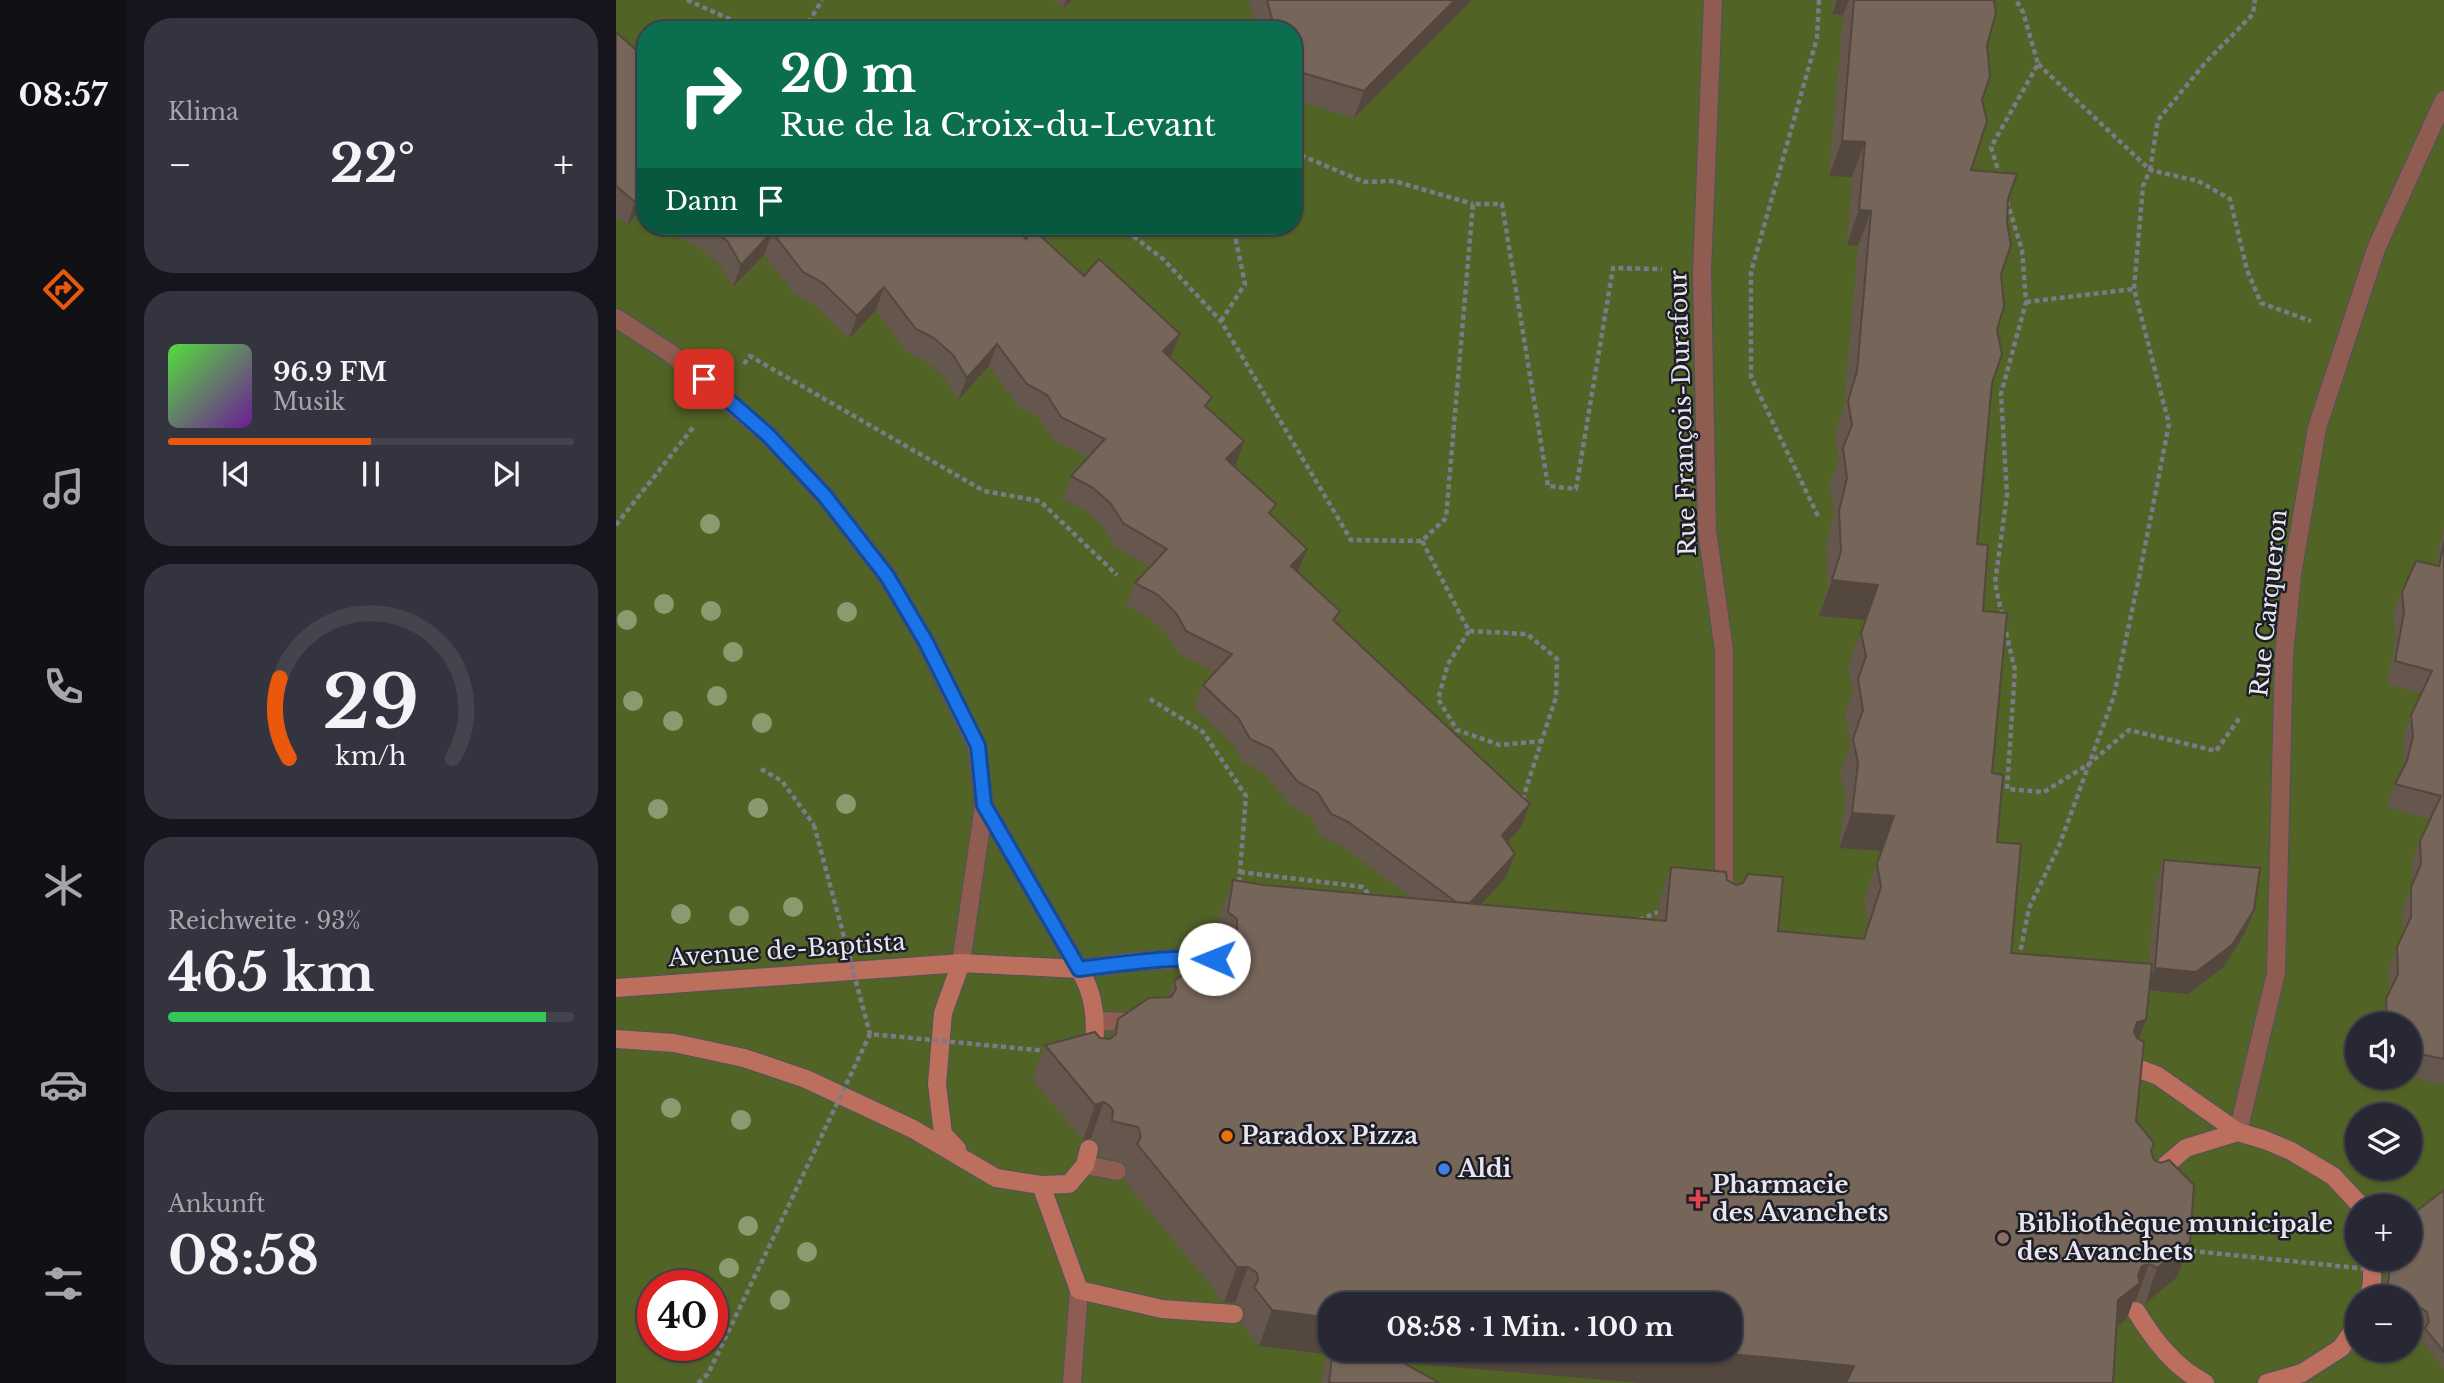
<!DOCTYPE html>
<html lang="de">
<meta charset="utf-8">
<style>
:root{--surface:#282734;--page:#343340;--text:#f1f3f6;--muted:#a5a5ac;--line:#44444f;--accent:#ea580c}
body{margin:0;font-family:"Libre Baskerville",serif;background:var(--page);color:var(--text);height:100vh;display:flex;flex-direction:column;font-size:26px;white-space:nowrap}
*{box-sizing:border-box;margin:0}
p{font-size:23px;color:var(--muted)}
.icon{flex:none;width:38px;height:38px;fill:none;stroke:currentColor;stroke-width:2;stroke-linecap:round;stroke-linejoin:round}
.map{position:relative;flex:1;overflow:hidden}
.sheet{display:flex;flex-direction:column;gap:18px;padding:18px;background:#16151d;width:490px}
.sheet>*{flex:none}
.guide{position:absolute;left:21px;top:21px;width:665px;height:214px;border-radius:28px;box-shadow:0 2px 5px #0004,0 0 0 2px var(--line);background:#0b6e4f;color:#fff;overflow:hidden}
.controls{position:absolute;left:1729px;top:1012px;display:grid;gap:14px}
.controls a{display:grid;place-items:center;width:77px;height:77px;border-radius:50%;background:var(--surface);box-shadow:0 2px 5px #0004,0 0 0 2px var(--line);font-size:35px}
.speed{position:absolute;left:21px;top:1270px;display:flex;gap:14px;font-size:35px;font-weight:700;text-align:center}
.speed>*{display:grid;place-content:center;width:91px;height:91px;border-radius:50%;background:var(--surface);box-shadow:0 2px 5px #0004,0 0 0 2px var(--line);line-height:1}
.speed .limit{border:10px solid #d22;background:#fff;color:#111}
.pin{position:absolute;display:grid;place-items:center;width:60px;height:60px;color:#fff;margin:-30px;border-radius:14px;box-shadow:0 4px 10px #0006}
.me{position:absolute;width:77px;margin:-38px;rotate:271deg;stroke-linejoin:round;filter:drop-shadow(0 0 5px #0008)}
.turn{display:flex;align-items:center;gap:24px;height:147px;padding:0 28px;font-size:32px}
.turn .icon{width:91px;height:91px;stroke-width:2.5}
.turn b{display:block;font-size:49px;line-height:60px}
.then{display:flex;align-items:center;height:66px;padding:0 28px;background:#0003;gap:14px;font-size:26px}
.big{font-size:52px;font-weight:700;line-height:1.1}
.sheet .widget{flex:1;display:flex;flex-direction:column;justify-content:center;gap:10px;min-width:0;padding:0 24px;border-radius:28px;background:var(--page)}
.sheet .dial{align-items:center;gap:0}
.dial svg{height:182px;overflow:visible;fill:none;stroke:var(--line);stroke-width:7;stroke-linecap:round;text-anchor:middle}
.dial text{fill:var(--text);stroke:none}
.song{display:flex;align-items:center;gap:21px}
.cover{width:84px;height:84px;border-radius:10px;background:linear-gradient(135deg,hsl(110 70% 55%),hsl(280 70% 35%))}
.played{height:7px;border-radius:4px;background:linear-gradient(90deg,var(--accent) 50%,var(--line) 50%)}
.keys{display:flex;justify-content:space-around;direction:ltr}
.heat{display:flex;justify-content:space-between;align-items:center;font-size:38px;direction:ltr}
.charge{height:10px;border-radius:5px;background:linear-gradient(90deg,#34c759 93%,var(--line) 0)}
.trip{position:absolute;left:702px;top:1292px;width:424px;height:70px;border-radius:28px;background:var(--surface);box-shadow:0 2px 5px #0004,0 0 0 2px var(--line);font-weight:700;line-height:70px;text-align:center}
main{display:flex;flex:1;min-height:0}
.dock{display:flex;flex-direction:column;width:126px;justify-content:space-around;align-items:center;background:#101015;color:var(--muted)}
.dock .icon{width:49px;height:49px}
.dock .active{color:var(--accent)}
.dock b{font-size:32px;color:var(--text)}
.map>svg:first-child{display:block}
</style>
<main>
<nav class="dock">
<b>08:57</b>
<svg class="icon active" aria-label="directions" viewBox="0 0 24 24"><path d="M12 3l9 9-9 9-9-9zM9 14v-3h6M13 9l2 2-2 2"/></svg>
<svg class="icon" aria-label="music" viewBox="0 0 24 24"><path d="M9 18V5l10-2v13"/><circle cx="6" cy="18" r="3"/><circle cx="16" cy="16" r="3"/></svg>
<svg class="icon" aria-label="phone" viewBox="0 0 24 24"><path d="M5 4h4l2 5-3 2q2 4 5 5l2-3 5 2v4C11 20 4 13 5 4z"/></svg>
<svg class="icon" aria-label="climate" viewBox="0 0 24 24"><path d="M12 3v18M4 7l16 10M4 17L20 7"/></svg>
<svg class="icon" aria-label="car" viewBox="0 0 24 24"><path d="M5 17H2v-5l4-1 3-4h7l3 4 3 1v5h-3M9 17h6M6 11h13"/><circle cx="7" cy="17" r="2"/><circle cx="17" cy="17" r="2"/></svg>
<svg class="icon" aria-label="filters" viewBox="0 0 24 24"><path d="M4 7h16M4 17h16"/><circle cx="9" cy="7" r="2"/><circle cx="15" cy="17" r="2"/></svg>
</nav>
<section class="sheet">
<div class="widget"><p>Klima</p>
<div class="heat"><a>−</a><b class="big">22°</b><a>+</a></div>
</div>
<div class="widget">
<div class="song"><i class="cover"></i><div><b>96.9 FM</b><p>Musik</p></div></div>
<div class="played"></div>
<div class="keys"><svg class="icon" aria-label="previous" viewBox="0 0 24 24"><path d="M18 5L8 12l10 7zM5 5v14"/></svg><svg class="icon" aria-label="pause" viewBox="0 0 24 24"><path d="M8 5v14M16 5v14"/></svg><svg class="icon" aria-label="next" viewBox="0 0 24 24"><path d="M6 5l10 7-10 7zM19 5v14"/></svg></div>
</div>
<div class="widget dial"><svg viewBox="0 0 100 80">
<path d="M14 69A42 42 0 1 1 86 69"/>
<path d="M14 69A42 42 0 0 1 10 34" stroke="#ea580c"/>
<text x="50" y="56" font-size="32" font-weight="700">29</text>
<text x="50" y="72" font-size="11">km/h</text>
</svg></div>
<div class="widget"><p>Reichweite · 93%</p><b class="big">465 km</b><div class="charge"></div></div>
<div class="widget"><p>Ankunft</p><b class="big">08:58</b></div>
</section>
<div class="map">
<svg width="1828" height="1383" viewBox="0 0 1828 1383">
<rect width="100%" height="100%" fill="#363445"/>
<!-- green -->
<path fill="#526326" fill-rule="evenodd" d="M0 0H1828V1383H0ZM30 30H677V226H30ZM1741 1024H1794V1076H1741ZM1741 1115H1794V1167H1741ZM1741 1206H1794V1258H1741ZM37 1286H96V1346H37ZM1741 1297H1794V1349H1741ZM714 1304H1113V1349H714Z"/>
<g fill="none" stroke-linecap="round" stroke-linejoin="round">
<defs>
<g id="lane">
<path d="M480 1021 525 1022"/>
<path d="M469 1165 501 1171"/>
</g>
<g id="street">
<path d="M1097 0 1086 271 1091 530 1108 651V895"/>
<path d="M0 318 54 353 152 435 208 495 271 576 310 642 361 746 368 805 345 963"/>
<path d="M368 805 463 969"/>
<path d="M1622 1132 1660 973 1668 655 1676 575 1701 428 1760 249 1828 100"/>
<path d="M456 1383 463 1290"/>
</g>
<g id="secondary">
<path d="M463 969C480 996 480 1022 478 1053"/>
<path d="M0 988 345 963 463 969 515 962 574 958 598 959"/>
<path d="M0 1039 58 1043 128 1058 190 1079 297 1129 380 1178 425 1185 453 1184 469 1165 473 1149"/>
<path d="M1516 1066 1542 1076 1622 1132"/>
<path d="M341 1149 327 1134 321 1084 327 1013 345 963"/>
<path d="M1539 1179 1550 1165 1570 1148 1622 1132 1649 1140 1675 1151 1717 1176 1745 1206"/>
<path d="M425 1185 463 1290 546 1309 618 1314"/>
<path d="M1753 1297 1756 1282V1258"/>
<path d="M1520 1311C1538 1340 1558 1367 1589 1383"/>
<path d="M1794 1332 1798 1331"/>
<path d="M1651 1383 1686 1373 1725 1348 1741 1325"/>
</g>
</defs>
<!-- lane casing -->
<use href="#lane" stroke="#525061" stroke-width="20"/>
<!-- street casing -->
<use href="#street" stroke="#525061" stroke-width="20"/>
<!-- secondary casing -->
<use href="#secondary" stroke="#525061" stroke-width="20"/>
<!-- path -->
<g stroke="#7b7a88" stroke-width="4.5" stroke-dasharray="5 3.5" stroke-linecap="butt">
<path d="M71 0 138 30"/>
<path d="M188 30 206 0"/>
<path d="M1422 64 1533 169"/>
<path d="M677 152 748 182 778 181 857 204"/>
<path d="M1534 170 1542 120 1590 62 1637 14 1639 0"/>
<path d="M1384 176 1375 147 1422 64 1407 12 1400 0"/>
<path d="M504 226 547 259 605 321 735 540 806 541 830 518 857 204H886L932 486 960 489 997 268 1046 269"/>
<path d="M1410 302 1518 289"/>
<path d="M605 321 629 284 617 226"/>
<path d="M128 364 134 356 368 491 424 501 501 575"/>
<path d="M1202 516 1135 377V272L1201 38 1203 0"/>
<path d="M0 525 79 425"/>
<path d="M806 541 853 631 911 634 941 659 940 697 906 801"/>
<path d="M1386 615 1379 583 1391 495 1385 394 1410 302 1406 250 1391 201"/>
<path d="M1388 624 1399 670 1391 789 1428 792 1473 764 1513 730 1600 751 1625 716"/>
<path d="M853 631 832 664 822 699 841 730 884 745 926 741"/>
<path d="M534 699 587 732 630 796 623 883"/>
<path d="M145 769 166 781 198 825"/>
<path d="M624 872 747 887 754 896"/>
<path d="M1023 920 1042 912"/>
<path d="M1403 958 1413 908 1443 846 1498 696 1522 582 1553 424 1518 289 1527 186 1534 170 1582 181 1614 199 1631 270 1645 303 1695 321"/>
<path d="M82 1383 92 1374 161 1230"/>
</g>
<!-- lane -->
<use href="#lane" stroke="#8e5c51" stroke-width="18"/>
<!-- street -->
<use href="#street" stroke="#8e5c51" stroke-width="18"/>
<!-- secondary -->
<use href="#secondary" stroke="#bd6f5e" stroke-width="18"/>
<!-- path-bridge -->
<g stroke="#7b7a88" stroke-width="4.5" stroke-dasharray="5 3.5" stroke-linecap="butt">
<path d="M198 825 254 1034"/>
<path d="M161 1230 254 1034 431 1051"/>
<path d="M1567 1250 1771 1271"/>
</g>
</g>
<!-- trees -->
<g fill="#8c9b6f">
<circle cx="94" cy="524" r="10"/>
<circle cx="48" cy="604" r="10"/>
<circle cx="95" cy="611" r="10"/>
<circle cx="231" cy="612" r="10"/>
<circle cx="11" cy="620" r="10"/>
<circle cx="117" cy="652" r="10"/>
<circle cx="101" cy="696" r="10"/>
<circle cx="17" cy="701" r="10"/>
<circle cx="57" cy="721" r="10"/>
<circle cx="146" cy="723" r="10"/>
<circle cx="230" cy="804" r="10"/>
<circle cx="142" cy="808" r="10"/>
<circle cx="42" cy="809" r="10"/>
<circle cx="177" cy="907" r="10"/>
<circle cx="65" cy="914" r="10"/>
<circle cx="123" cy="916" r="10"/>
<circle cx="55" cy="1108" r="10"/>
<circle cx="125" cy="1120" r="10"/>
<circle cx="132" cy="1226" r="10"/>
<circle cx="191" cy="1252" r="10"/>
<circle cx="113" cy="1268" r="10"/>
<circle cx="164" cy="1300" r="10"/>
</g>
<!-- wall -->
<g fill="#65574d" fill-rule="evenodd">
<path d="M439 0H456L447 8Z"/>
<path d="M633 0H856L738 118 677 100V30H641Z"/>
<path d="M1217 0H1378L1371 45 1366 100 1355 170 1392 199 1361 544 1381 842 1395 953 1533 964 1540 883 1548 860 1638 910 1629 933 1607 968 1572 994 1533 991 1530 1020 1523 1040 1520 1121 1574 1242 1561 1277 1529 1304 1520 1300 1517 1301 1511 1318 1501 1327 1497 1383H1026L787 1363 824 1383H705L710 1356H709V1354L643 1346 625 1323 629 1312 628 1308 619 1303 608 1302 508 1180 511 1170 509 1163 483 1156 484 1147 481 1141 475 1138 467 1140 416 1080 429 1045 484 1038 494 1039 502 1019 552 997 558 981 602 950 599 948 604 915 617 880 648 885 796 898 723 844 706 837 694 816 673 804 647 772 626 761 615 742 579 708 587 685 599 672 562 653 552 635 534 618 510 606 519 583 534 567 499 546 487 527 469 510 447 499 455 476 472 457 437 439 422 417 403 407 373 366 342 400 329 378 310 361 291 352 260 310 233 339 199 305 179 294 148 255 117 287 104 265 83 247 65 239 57 226H397L410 239 555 356 554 358 596 397 592 408 620 464 618 466 655 515 691 549 681 572 724 611 720 623 914 804 905 827 891 843 890 877 865 904 1041 920 1043 902 1055 867 1111 880 1162 931 1247 938 1252 922 1248 900 1265 851 1223 848 1229 798 1224 774 1234 746 1229 714 1237 691 1232 668 1249 620 1203 616 1212 587 1210 546 1218 514 1214 483 1223 460 1219 436 1228 406 1242 246 1231 245 1236 177 1213 176 1227 15 1216 14ZM714 1304 1113 1349H714Z"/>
<path d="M0 32 30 205 11 225 0 216Z"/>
<path d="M1828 524V1084L1791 1076H1794V1024H1762V1022L1774 992 1772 970 1781 947 1787 934 1786 910 1797 882 1796 864 1804 841 1815 819 1771 807 1779 784 1786 772 1788 760 1787 738 1795 715 1805 693 1771 684 1780 636 1777 615 1786 592 1820 565Z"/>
<path d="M1828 1190V1369L1805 1340 1808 1330 1807 1324 1800 1320 1794 1321V1297L1768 1296 1773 1258H1794Z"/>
</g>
<!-- shaded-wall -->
<g fill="#53473e">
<path d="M450 0H456L447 8Z"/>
<path d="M839 0H856L738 118 748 91Z"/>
<path d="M1221 0H1233L1227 15 1216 14Z"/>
<path d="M1226 141 1249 142 1236 177 1213 176Z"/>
<path d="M30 191V205L11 225 19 202Z"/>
<path d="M1243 210 1255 211 1242 246 1231 245Z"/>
<path d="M156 232 148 255 117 287 125 265Z"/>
<path d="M268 287 260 310 233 339 241 316Z"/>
<path d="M564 334 555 356 539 374 547 351Z"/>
<path d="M381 344 373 366 342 400 351 378Z"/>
<path d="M628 441 620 464 602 482 610 459Z"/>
<path d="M691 549 682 571 666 589 675 566Z"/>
<path d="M1216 580 1262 585 1249 620 1203 616Z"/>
<path d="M914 804 905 827 877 858 886 835Z"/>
<path d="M1236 813 1278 816 1265 851 1223 848Z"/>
<path d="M899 854 890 877 841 931 849 908Z"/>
<path d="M1638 910 1629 933 1607 968 1572 994 1530 990 1539 968Z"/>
<path d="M1530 1020 1517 1055 1508 1058 1521 1022Z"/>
<path d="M488 1102 475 1138 467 1140 479 1105Z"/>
<path d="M1574 1242 1561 1277 1529 1304 1541 1268Z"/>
<path d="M1533 1264 1520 1300 1517 1301 1511 1318 1490 1336 1502 1300 1522 1275 1526 1266Z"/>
<path d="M621 1267H632L619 1303 608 1302Z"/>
<path d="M1805 1308 1800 1320 1794 1321V1310Z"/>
<path d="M656 1310 714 1318V1340L709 1354 643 1346Z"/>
<path d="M717 1349H1058L1157 1358 1238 1366 1232 1383H1026L716 1357Z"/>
</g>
<!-- building -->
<g fill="#766559" stroke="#53473e" stroke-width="2">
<path d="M651 0H839L748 91 677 70V30H659Z"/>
<path d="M1238 0H1378L1380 13 1371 45 1374 76 1366 100 1371 121 1355 170 1401 174 1392 199 1391 223 1395 245 1385 274 1388 306 1381 330 1386 354 1376 383 1361 544 1372 545 1367 611 1391 613 1376 773 1387 775 1381 842 1405 844 1395 953 1536 964 1530 1020 1521 1022 1518 1032 1521 1038 1528 1042 1520 1121 1538 1143 1535 1151 1538 1160 1545 1163 1553 1160 1578 1185 1574 1242 1541 1268 1533 1264 1526 1266 1522 1275 1524 1283 1502 1300 1497 1383H1230L1238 1366 1157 1358 1058 1349H1113V1304H714V1318L656 1310 638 1287 642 1280 641 1273 632 1267H621L521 1144 525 1137 522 1127 496 1121 497 1111 494 1106 488 1102 479 1105 429 1045 479 1032 484 1038 494 1039 500 1034 502 1019 533 998 555 997 560 989 558 981 606 947 609 935 616 934 621 929V919L612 912 617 880 648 885 1050 921 1055 867 1110 872 1111 880 1120 885 1127 883 1132 874 1167 877 1162 931 1248 939 1265 887 1261 864 1278 816 1236 813 1242 763 1237 739 1247 710 1242 679 1250 656 1245 633 1262 585 1216 580 1225 551 1223 511 1231 478 1227 448 1236 425 1232 401 1241 371 1255 211 1243 210 1249 142 1226 141Z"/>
<path d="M0 32 20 50 30 40V191L19 202 0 186Z"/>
<path d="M94 226H397L410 239 418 230 468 276 483 259 564 334 547 351 596 397 589 406 628 441 610 459 660 504 653 513 691 549 675 566 724 611 717 620 914 804 886 835 899 854 854 903 840 902 731 821 715 814 702 793 681 781 656 749 634 739 623 719 587 685 616 654 570 631 560 613 542 595 519 583 551 549 507 523 495 504 477 488 455 476 489 439 445 417 431 395 411 384 381 344 351 378 337 355 318 338 300 329 268 287 241 316 207 283 187 272 156 232 125 265 112 242Z"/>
<path d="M1828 542V1059L1794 1052V1024H1771L1770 999 1782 974 1781 947 1795 917V887L1805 864 1804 841 1825 796 1779 784 1791 761 1797 737 1795 715 1816 671 1779 661 1788 613 1786 592 1800 561 1823 566Z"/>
<path d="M1548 860 1644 868 1638 910 1616 945 1580 972 1539 968Z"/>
<path d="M1828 1190V1352L1809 1328 1813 1322 1811 1312 1805 1308 1794 1310V1297H1783L1772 1284 1775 1258H1794V1216Z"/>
<path d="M717 1349H762L824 1383H713Z"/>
</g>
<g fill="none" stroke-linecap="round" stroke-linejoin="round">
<defs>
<path id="route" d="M88 379 152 435 208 495 271 576 310 642 362 746 368 805 463 969C508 963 553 957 598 959"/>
</defs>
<!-- route casing -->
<use href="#route" stroke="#114b97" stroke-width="18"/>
<!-- route -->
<use href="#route" stroke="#1a73e8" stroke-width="12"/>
</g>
<!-- markers -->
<circle fill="#e8710a" stroke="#1d1d25" stroke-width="2.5" cx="611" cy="1136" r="7"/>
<circle fill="#3f7fe0" stroke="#1d1d25" stroke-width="2.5" cx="828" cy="1169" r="7"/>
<path fill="#e0444e" stroke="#1d1d25" stroke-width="2.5" d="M1078.5 1188.5h7v7h7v7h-7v7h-7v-7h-7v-7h7z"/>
<circle fill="#8d6e63" stroke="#1d1d25" stroke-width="2.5" cx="1387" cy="1238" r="7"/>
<g text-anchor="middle" stroke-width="5" stroke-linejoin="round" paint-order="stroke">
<!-- street labels -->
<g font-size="24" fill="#e7e6f1" stroke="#1d1d25">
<text transform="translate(1067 413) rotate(-92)" y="8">Rue François-Durafour</text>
<text transform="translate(1653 603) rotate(-84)" y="8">Rue Carqueron</text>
<text transform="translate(171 950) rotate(-4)" y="8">Avenue de-Baptista</text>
</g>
<!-- poi labels -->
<g font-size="24" font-weight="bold" fill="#e7e6f1" stroke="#1d1d25" text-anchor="start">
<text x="625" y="1144">Paradox Pizza</text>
<text x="842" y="1177">Aldi</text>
<text x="1096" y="1193">Pharmacie<tspan x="1096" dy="28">des Avanchets</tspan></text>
<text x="1401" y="1232">Bibliothèque municipale<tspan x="1401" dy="28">des Avanchets</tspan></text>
</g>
</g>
</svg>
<div class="controls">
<a><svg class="icon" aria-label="sound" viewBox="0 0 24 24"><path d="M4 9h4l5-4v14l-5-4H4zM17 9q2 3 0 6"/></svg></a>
<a><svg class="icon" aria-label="layers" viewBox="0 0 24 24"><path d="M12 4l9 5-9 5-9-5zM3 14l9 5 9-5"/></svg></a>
<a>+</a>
<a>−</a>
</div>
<div class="speed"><div class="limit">40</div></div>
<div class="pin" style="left:88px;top:379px;background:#d93025"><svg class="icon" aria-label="arrive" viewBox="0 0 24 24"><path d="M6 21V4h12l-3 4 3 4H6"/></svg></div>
<svg class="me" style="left:598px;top:959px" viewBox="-20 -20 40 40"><circle r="19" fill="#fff"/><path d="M0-13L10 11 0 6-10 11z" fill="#1a73e8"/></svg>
<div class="trip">08:58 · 1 Min. · 100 m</div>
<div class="guide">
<div class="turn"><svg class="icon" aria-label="right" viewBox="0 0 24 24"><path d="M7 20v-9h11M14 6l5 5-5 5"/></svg><div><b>20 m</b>Rue de la Croix-du-Levant</div></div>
<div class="then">Dann<svg class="icon" aria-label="arrive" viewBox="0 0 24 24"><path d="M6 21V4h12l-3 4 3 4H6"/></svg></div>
</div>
</div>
</main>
